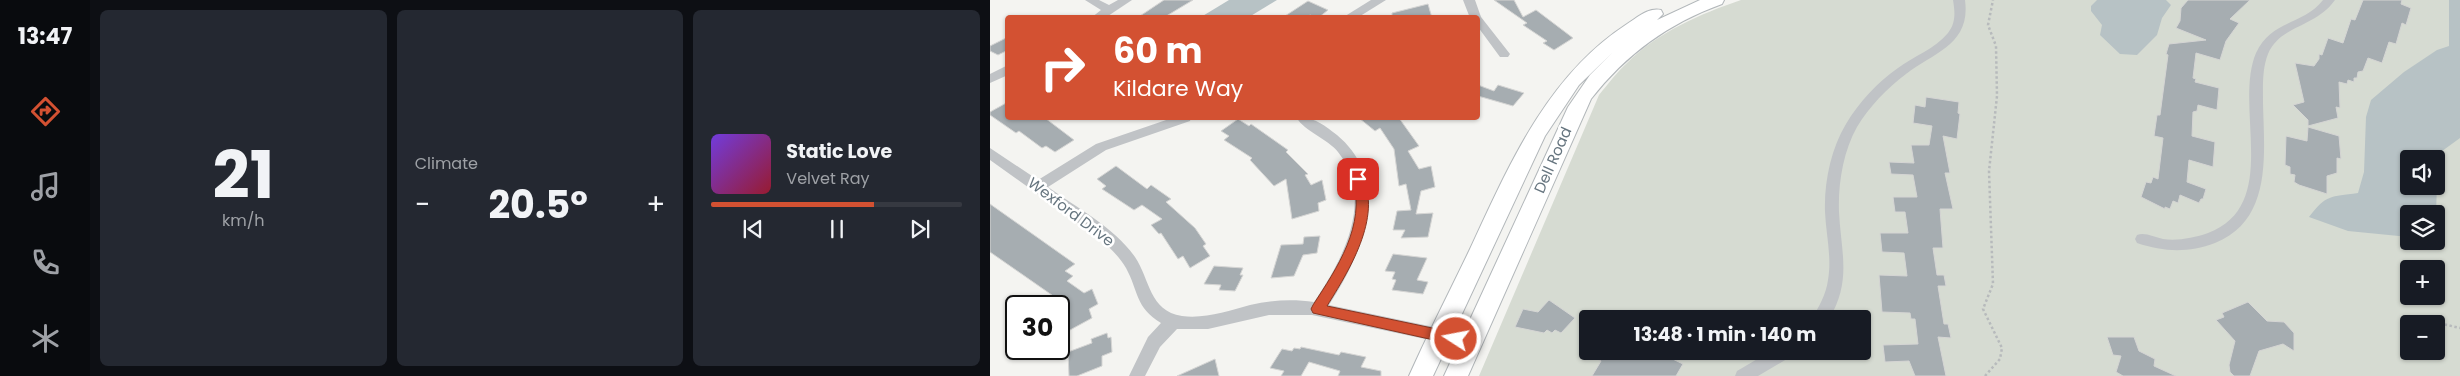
<!DOCTYPE html>
<meta charset="utf-8">
<style>
:root{--surface:#171b24;--page:#242831;--text:#f1f3f6;--muted:#9ea1a6;--line:#363941;--accent:#d35132}
body{margin:0;font-family:Poppins,sans-serif;background:var(--page);color:var(--text);height:100vh;display:flex;flex-direction:column;font-size:19px;white-space:nowrap}
*{box-sizing:border-box;margin:0}
p{font-size:16px;color:var(--muted)}
.icon{flex:none;width:28px;height:28px;fill:none;stroke:currentColor;stroke-width:2;stroke-linecap:round;stroke-linejoin:round}
.map{position:relative;flex:1;overflow:hidden}
.side{display:flex;flex-direction:column;gap:10px;padding:10px;background:#0d0f14;width:900px}
.side>*{flex:none}
.guide{position:absolute;left:15px;top:15px;width:475px;height:105px;border-radius:5px;box-shadow:0 1px 4px #0004;background:#d35132;color:#fff;overflow:hidden}
.tools{position:absolute;left:1410px;top:150px;display:grid;gap:10px}
.tools a{display:grid;place-items:center;width:45px;height:45px;border-radius:5px;background:var(--surface);box-shadow:0 1px 4px #0004;font-size:25px}
.speed{position:absolute;left:15px;top:295px;display:flex;gap:10px;font-size:25px;font-weight:700;text-align:center}
.speed>*{display:grid;place-content:center;width:65px;height:65px;border-radius:50%;background:var(--surface);box-shadow:0 1px 4px #0004;line-height:1}
.speed .limit{border:2px solid #111;border-radius:8px;background:#fff;color:#111}
.pin{position:absolute;display:grid;place-items:center;width:42px;height:42px;color:#fff;margin:-21px;border-radius:10px;box-shadow:0 2px 8px #0006}
.me{position:absolute;width:55px;margin:-28px;rotate:281deg;stroke-linejoin:round;filter:drop-shadow(0 0 4px #0008)}
.turn{display:flex;align-items:center;gap:18px;height:105px;padding:0 25px;font-size:22px}
.turn .icon{width:65px;height:65px;stroke-width:2.5}
.turn b{display:block;font-size:35px;line-height:42px}
.big{font-size:38px;font-weight:700;line-height:1.1}
.side .widget{flex:1;display:flex;flex-direction:column;justify-content:center;gap:8px;min-width:0;padding:0 18px;border-radius:8px;background:var(--page)}
.side .dial{align-items:center;gap:0}
.dial b{font-size:65px;line-height:1}
.song{display:flex;align-items:center;gap:15px}
.cover{width:60px;height:60px;border-radius:8px;background:linear-gradient(135deg,hsl(260 70% 55%),hsl(350 70% 35%))}
.played{height:5px;border-radius:2px;background:linear-gradient(90deg,var(--accent) 65%,var(--line) 65%)}
.keys{display:flex;justify-content:space-around;direction:ltr}
.heat{display:flex;justify-content:space-between;align-items:center;font-size:28px;direction:ltr}
.side .tiles{flex:1;display:grid;gap:10px;grid-template-columns:repeat(3,1fr)}
.trip{position:absolute;left:589px;top:310px;width:292px;height:50px;border-radius:5px;background:var(--surface);box-shadow:0 1px 4px #0004;font-weight:700;line-height:50px;text-align:center}
main{display:flex;flex:1;min-height:0}
.menu{display:flex;flex-direction:column;width:90px;justify-content:space-around;align-items:center;background:#090b0e;color:var(--muted)}
.menu .icon{width:35px;height:35px}
.menu .on{color:var(--accent)}
.menu b{font-size:22px;color:var(--text)}
.map>svg:first-child{display:block}
</style>
<main>
<nav class="menu">
<b>13:47</b>
<svg class="icon on" aria-label="directions" viewBox="0 0 24 24"><path d="M12 3l9 9-9 9-9-9zM9 14v-3h6M13 9l2 2-2 2"/></svg>
<svg class="icon" aria-label="music" viewBox="0 0 24 24"><path d="M9 18V5l10-2v13"/><circle cx="6" cy="18" r="3"/><circle cx="16" cy="16" r="3"/></svg>
<svg class="icon" aria-label="phone" viewBox="0 0 24 24"><path d="M5 4h4l2 5-3 2q2 4 5 5l2-3 5 2v4C11 20 4 13 5 4z"/></svg>
<svg class="icon" aria-label="climate" viewBox="0 0 24 24"><path d="M12 3v18M4 7l16 10M4 17L20 7"/></svg>
</nav>
<section class="side">
<div class="tiles">
<div class="widget dial"><b>21</b><p>km/h</p></div>
<div class="widget"><p>Climate</p>
<div class="heat"><a>−</a><b class="big">20.5°</b><a>+</a></div>
</div>
<div class="widget">
<div class="song"><i class="cover"></i><div><b>Static Love</b><p>Velvet Ray</p></div></div>
<div class="played"></div>
<div class="keys"><svg class="icon" aria-label="previous" viewBox="0 0 24 24"><path d="M18 5L8 12l10 7zM5 5v14"/></svg><svg class="icon" aria-label="pause" viewBox="0 0 24 24"><path d="M8 5v14M16 5v14"/></svg><svg class="icon" aria-label="next" viewBox="0 0 24 24"><path d="M6 5l10 7-10 7zM19 5v14"/></svg></div>
</div>
</div>
</section>
<div class="map">
<svg width="1470" height="376" viewBox="0 0 1470 376">
<rect width="100%" height="100%" fill="#f4f4f1"/>
<!-- green -->
<path fill="#d6dbd2" fill-rule="evenodd" d="M751 0H1470V376H489L609 95C618 84 627 72 637 63 668 32 710 14 751 0ZM1419 159H1446V186H1419ZM1419 214H1446V241H1419ZM1419 269H1446V296H1419ZM598 319H872V351H598ZM1419 324H1446V351H1419Z"/>
<!-- water -->
<g fill="#b7c2c5" fill-rule="evenodd">
<path d="M239 0H287L259 17H211Z"/>
<path d="M1107 0H1176L1181 5 1172 18 1167 35 1147 55 1130 54 1110 35 1112 25 1101 11V6Z"/>
<path d="M1459 0H1470V138L1448 154 1446 214H1419V237L1358 231 1319 217C1337 194 1340 197 1368 193L1374 172 1376 117 1381 100 1414 72 1447 50 1459 46ZM1419 159H1446V186H1419Z"/>
</g>
<!-- building -->
<g fill="#a6adb1" stroke="#d5d5d4">
<path d="M174 0H203L173 18H147Z"/>
<path d="M504 0H524L533 17 546 10 583 38 564 50 553 43 557 41 533 25 537 23Z"/>
<path d="M1198 0H1260L1240 19 1249 23 1236 41 1230 60 1206 53 1203 78 1206 79 1205 82 1229 88 1227 110 1208 105 1207 111 1203 112 1202 136 1225 142 1223 167 1199 160 1197 182 1216 189 1213 199H1211L1209 203 1190 195 1188 203 1183 201 1180 209 1175 207V209L1151 197 1156 182 1161 183 1163 177 1168 179 1173 138 1164 136 1167 115H1170L1178 55 1176 54 1179 44 1216 40 1186 28 1190 21 1191 8Z"/>
<path d="M1373 0H1412L1411 4 1421 8 1416 25 1412 23 1406 44 1399 42 1392 63 1378 58 1373 71 1368 72 1367 78H1364V82L1358 80 1357 84 1349 82 1350 108 1346 107 1348 118 1318 126V120L1303 105 1314 102 1305 63 1324 66 1329 59V54L1332 55 1338 38 1353 43 1361 19 1365 20Z"/>
<path d="M318 1 338 10 328 18 320 15 316 18H292Z"/>
<path d="M438 4 442 18H402V13Z"/>
<path d="M18 37V50L8 55 0 51V46Z"/>
<path d="M488 85 504 91 508 85 534 93 523 106 488 96Z"/>
<path d="M936 97 969 102 968 113 970 114 967 139 953 136 960 173H955L963 209H950L953 248H943L947 275H954L956 286H948L954 324H958L961 338 948 337 956 376H925L919 361 895 362 893 345 928 344 925 319H921L920 313 892 312 889 275 917 276 914 253 892 252 890 233H918L915 212H905L903 197H927L923 175 901 174 899 162 924 163 921 145H939L942 126 923 123 925 105 935 107Z"/>
<path d="M18 102V118H55L84 140 65 152 56 146 52 148 29 131 26 133 0 115V112Z"/>
<path d="M369 118H409L429 146 418 151 429 169 441 166 445 187 431 191 426 214 443 213 438 237 411 238 415 230H403L407 211 421 210 416 184 409 186 404 149 390 128 385 131Z"/>
<path d="M248 119 259 126 261 124 298 150 296 152 318 174 315 175 321 185 332 180 336 200 328 203 329 211 302 219 296 179 284 186 260 160 262 158 234 140 239 136 231 131Z"/>
<path d="M1318 127 1349 136 1351 159 1347 158V173L1337 176V194L1309 185 1304 182 1305 175 1300 174V167L1295 165 1296 136 1317 141Z"/>
<path d="M126 166 157 189 161 185 181 199 176 202 205 228 216 244 213 246 220 256 200 268 193 256 188 259 171 233 169 234 161 225 172 219 152 205 144 210 112 189 116 186 107 179Z"/>
<path d="M0 204 85 264 75 271 83 276 77 281 94 293 102 289 108 304 99 309 102 318 69 336V300L0 252Z"/>
<path d="M330 236 327 253 313 255 304 276 281 278 291 245 313 244 314 237Z"/>
<path d="M403 254 437 258 427 280 438 282 433 294 402 290 406 280 402 279 405 272 395 271Z"/>
<path d="M224 266 253 268 250 275H253L245 291 229 290 231 285 214 284Z"/>
<path d="M559 300 585 318 571 333 565 330 562 333 557 330 554 333 525 327 533 309 548 312Z"/>
<path d="M1258 302 1277 321 1294 322 1304 333V351L1293 344 1269 351 1260 376H1244L1240 372 1239 365 1245 341 1226 320 1234 317 1232 313Z"/>
<path d="M117 333 118 338 121 337 122 352 112 356V366L87 376H79L78 352 102 343 101 339Z"/>
<path d="M1117 337H1144L1149 351 1165 359 1164 366 1186 376H1133L1126 372 1131 356 1123 355Z"/>
<path d="M311 347 349 355 351 352 376 357 371 367 391 371V376H348L350 371 319 362 311 376H291L294 371 280 368 292 349 302 351 304 348 310 349Z"/>
<path d="M589 351H666L693 364 686 376H602L611 361Z"/>
<path d="M225 359 229 376H187Z"/>
</g>
<g fill="none" stroke-linecap="round" stroke-linejoin="round">
<defs>
<path id="secondary" d="M710 0H734L732 4C679 23 636 54 601 99L478 376H454L578 107 600 75 623 52 589 85 555 136 443 376H419C438 333 460 291 480 249 519 165 557 76 637 24 647 18 658 7 671 10L673 14 667 20Z"/>
</defs>
<!-- secondary casing -->
<use href="#secondary" stroke="#b2b7ba" stroke-width="2"/>
<!-- path -->
<g stroke="#b7babc" stroke-width="2.5" stroke-dasharray="2.5 2.5" stroke-linecap="butt">
<path d="M1440 321 1470 328"/>
<path d="M995 376 1010 359 1012 348 993 309 1003 284 999 171 1007 96 1006 46 998 25 1003 0"/>
</g>
<!-- minor -->
<g fill="#c0c3c6" fill-rule="evenodd">
<path d="M95 0H109L119 5 128 0H142L115 18H101L111 10Z"/>
<path d="M381 0H396L367 18H352Z"/>
<path d="M473 0H485L491 17 520 54 518 57H510L488 27V18H480Z"/>
<path d="M963 0H975C981 44 945 52 916 74 897 88 879 107 867 127 853 152 848 184 849 212 851 252 862 281 839 319H822C829 306 836 295 838 280 842 257 836 235 835 212 834 182 841 149 856 124 869 102 888 82 908 68 924 56 945 49 958 33 966 23 965 12 963 0Z"/>
<path d="M1333 0H1345C1325 28 1290 25 1278 54 1272 69 1273 86 1273 103 1274 153 1283 220 1225 243 1198 253 1174 252 1147 243L1145 239 1147 235C1155 232 1164 237 1173 239 1187 241 1204 238 1218 233 1292 205 1243 107 1266 53 1281 20 1314 25 1333 0Z"/>
<path d="M18 65V75L0 83V74Z"/>
<path d="M182 118H201L200 121 116 150 58 187C87 208 124 227 145 257 160 279 159 311 192 316 215 319 238 311 260 305 281 300 303 299 324 302 353 259 385 200 348 152 338 139 314 131 307 118 323 116 334 125 347 135 404 183 372 254 339 305L482 335 488 337 490 342 488 347 482 349 322 315H279L218 329H187L170 347 155 376H139L158 337 171 323C145 307 149 292 136 268 129 256 119 247 109 238L0 160V148L48 180 106 144Z"/>
<path d="M781 351H804L802 356 768 376H745L747 371Z"/>
</g>
<!-- secondary -->
<use href="#secondary" fill="#fff" fill-rule="evenodd"/>
</g>
<!-- route -->
<path fill="#d35132" stroke="#893520" d="M368 175 372 176C393 217 358 272 337 306L466 333 471 335 473 339 471 343 466 345 323 313 321 309 323 305C347 268 376 226 363 179Z"/>
<g text-anchor="middle" stroke-width="5" stroke-linejoin="round" paint-order="stroke">
<!-- street labels -->
<g font-size="15" fill="#66757f" stroke="#fff">
<text transform="translate(563 160) rotate(-66)" y="5">Dell Road</text>
<text transform="translate(81 212) rotate(37)" y="5">Wexford Drive</text>
</g>
</g>
</svg>
<div class="tools">
<a><svg class="icon" aria-label="sound" viewBox="0 0 24 24"><path d="M4 9h4l5-4v14l-5-4H4zM17 9q2 3 0 6"/></svg></a>
<a><svg class="icon" aria-label="layers" viewBox="0 0 24 24"><path d="M12 4l9 5-9 5-9-5zM3 14l9 5 9-5"/></svg></a>
<a>+</a>
<a>−</a>
</div>
<div class="speed"><div class="limit">30</div></div>
<div class="pin" style="left:368px;top:179px;background:#d93025"><svg class="icon" aria-label="arrive" viewBox="0 0 24 24"><path d="M6 21V4h12l-3 4 3 4H6"/></svg></div>
<svg class="me" style="left:466px;top:339px" viewBox="-20 -20 40 40"><circle r="17" fill="#d35132" stroke="#fff" stroke-width="3"/><path d="M0-11L8 9 0 5-8 9z" fill="#fff"/></svg>
<div class="trip">13:48 · 1 min · 140 m</div>
<div class="guide">
<div class="turn"><svg class="icon" aria-label="right" viewBox="0 0 24 24"><path d="M7 20v-9h11M14 6l5 5-5 5"/></svg><div><b>60 m</b>Kildare Way</div></div>
</div>
</div>
</main>
